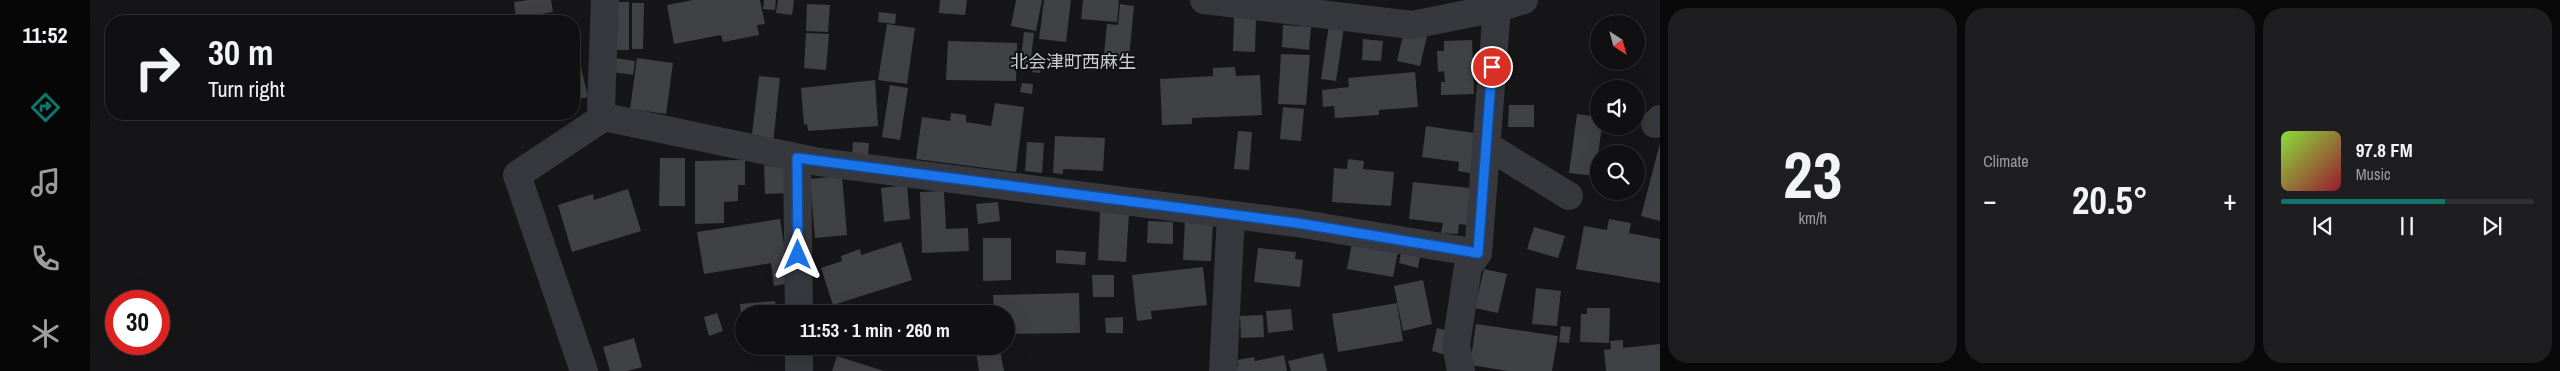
<!DOCTYPE html>
<meta charset="utf-8">
<style>
:root{--surface:#101012;--page:#1e1e20;--text:#f1f3f6;--muted:#9c9d9f;--line:#303032;--accent:#0f766e}
body{margin:0;font-family:"Archivo Narrow","Noto Sans JP",sans-serif;background:var(--page);color:var(--text);height:100vh;display:flex;flex-direction:column;font-size:19px;white-space:nowrap}
*{box-sizing:border-box;margin:0}
p{font-size:16px;color:var(--muted)}
.icon{flex:none;width:28px;height:28px;fill:none;stroke:currentColor;stroke-width:2;stroke-linecap:round;stroke-linejoin:round}
.map{position:relative;flex:1;overflow:hidden}
.sheet{display:flex;flex-direction:column;gap:8px;padding:8px;background:#09090a;width:900px}
.sheet>*{flex:none}
.guide{position:absolute;left:15px;top:15px;width:475px;height:105px;border-radius:20px;box-shadow:0 5px 20px #0002,0 0 0 1px var(--line);background:#101012;color:var(--text);overflow:hidden}
.needle{width:32px;rotate:144deg}
.tools{position:absolute;left:1500px;top:15px;display:grid;gap:10px}
.tools a{display:grid;place-items:center;width:55px;height:55px;border-radius:50%;background:var(--surface);box-shadow:0 5px 20px #0002,0 0 0 1px var(--line);font-size:25px}
.speed{position:absolute;left:15px;top:290px;display:flex;gap:10px;font-size:25px;font-weight:700;text-align:center}
.speed>*{display:grid;place-content:center;width:65px;height:65px;border-radius:50%;background:var(--surface);box-shadow:0 5px 20px #0002,0 0 0 1px var(--line);line-height:1}
.speed .limit{border:8px solid #d22;background:#fff;color:#111}
.pin{position:absolute;display:grid;place-items:center;width:42px;height:42px;color:#fff;margin:-21px;border:2px solid #fff;border-radius:50%;box-shadow:0 1px 5px #0007}
.me{position:absolute;width:55px;margin:-28px;rotate:0deg;stroke-linejoin:round;filter:drop-shadow(0 0 4px #0008)}
.turn{display:flex;align-items:center;gap:18px;height:105px;padding:0 20px;font-size:22px}
.turn .icon{width:65px;height:65px;stroke-width:2.5}
.turn b{display:block;font-size:35px;line-height:42px}
.big{font-size:38px;font-weight:700;line-height:1.1}
.sheet .tile{flex:1;display:flex;flex-direction:column;justify-content:center;gap:8px;min-width:0;padding:0 18px;border-radius:20px;background:var(--page)}
.sheet .dial{align-items:center;gap:0}
.dial b{font-size:65px;line-height:1}
.song{display:flex;align-items:center;gap:15px}
.cover{width:60px;height:60px;border-radius:8px;background:linear-gradient(135deg,hsl(90 70% 55%),hsl(350 70% 35%))}
.played{height:5px;border-radius:2px;background:linear-gradient(90deg,var(--accent) 65%,var(--line) 65%)}
.keys{display:flex;justify-content:space-around;direction:ltr}
.heat{display:flex;justify-content:space-between;align-items:center;font-size:28px;direction:ltr}
.sheet .tiles{flex:1;display:grid;gap:8px;grid-template-columns:repeat(3,1fr)}
.trip{position:absolute;left:645px;top:305px;width:280px;height:50px;border-radius:25px;background:var(--surface);box-shadow:0 5px 20px #0002,0 0 0 1px var(--line);font-weight:700;line-height:50px;text-align:center}
main{display:flex;flex:1;min-height:0}
.dock{display:flex;flex-direction:column;width:90px;justify-content:space-around;align-items:center;background:#060607;color:var(--muted)}
.dock .icon{width:35px;height:35px}
.dock .selected{color:var(--accent)}
.dock b{font-size:22px;color:var(--text)}
.map>svg:first-child{display:block}
</style>
<main>
<nav class="dock">
<b>11:52</b>
<svg class="icon selected" aria-label="directions" viewBox="0 0 24 24"><path d="M12 3l9 9-9 9-9-9zM9 14v-3h6M13 9l2 2-2 2"/></svg>
<svg class="icon" aria-label="music" viewBox="0 0 24 24"><path d="M9 18V5l10-2v13"/><circle cx="6" cy="18" r="3"/><circle cx="16" cy="16" r="3"/></svg>
<svg class="icon" aria-label="phone" viewBox="0 0 24 24"><path d="M5 4h4l2 5-3 2q2 4 5 5l2-3 5 2v4C11 20 4 13 5 4z"/></svg>
<svg class="icon" aria-label="climate" viewBox="0 0 24 24"><path d="M12 3v18M4 7l16 10M4 17L20 7"/></svg>
</nav>
<div class="map">
<svg width="1570" height="371" viewBox="0 0 1570 371">
<rect width="100%" height="100%" fill="#161618"/>
<!-- building -->
<g fill="#404145">
<path d="M438 0H461L463 12 426 18 424 2Z"/>
<path d="M603 0H670L675 24 667 25 669 35 633 42 631 35 584 44 577 5Z"/>
<path d="M674 0H686L685 10 673 9Z"/>
<path d="M688 0H704L702 15 686 13Z"/>
<path d="M850 0H877L875 15 849 13Z"/>
<path d="M926 0H952L946 31 921 26Z"/>
<path d="M954 0H981L976 42 949 39Z"/>
<path d="M993 0H1029L1027 22 991 19Z"/>
<rect x="526" y="2" width="13" height="48"/>
<path d="M542 3H554L553 49H542Z"/>
<path d="M717 4 740 5 738 32 716 31Z"/>
<path d="M1030 4 1044 6 1039 58 1014 55 1017 24 1028 25Z"/>
<path d="M789 12 806 14 805 24 788 22Z"/>
<path d="M419 16 420 21H400Z"/>
<path d="M1144 16 1166 17 1165 52 1143 51Z"/>
<path d="M797 24 825 28 817 84 788 80Z"/>
<path d="M1239 24 1254 27 1246 81 1231 79Z"/>
<path d="M1193 25 1221 27 1219 50 1192 47Z"/>
<path d="M1314 31 1337 36 1330 66 1307 61Z"/>
<path d="M934 32 944 33 940 66 930 65Z"/>
<path d="M716 33 739 34 736 70 714 68Z"/>
<path d="M1273 39 1293 41 1291 61 1272 60Z"/>
<path d="M1382 40 1384 94 1351 95V82H1355L1354 71 1348 72 1347 51H1354V41Z"/>
<path d="M858 41 927 43 926 81 856 80Z"/>
<path d="M1191 54 1220 55 1216 105 1188 104Z"/>
<path d="M525 58 545 61 543 75 523 72Z"/>
<path d="M547 58 583 63 576 114 540 109Z"/>
<path d="M944 60 952 61 950 73 942 72Z"/>
<path d="M490 63 498 97 484 100V65Z"/>
<path d="M1145 67 1146 76 1170 75 1172 115 1102 118V124L1072 125 1070 79 1123 76V68Z"/>
<path d="M1325 72 1328 107 1289 110V115L1245 118 1244 106 1233 107 1232 90 1259 87 1258 78Z"/>
<path d="M669 76 690 78 683 144 661 142Z"/>
<path d="M785 80 788 126 718 131 717 124 714 125 711 88Z"/>
<path d="M932 83 943 84 942 94 930 92Z"/>
<path d="M800 85 818 88 810 140 792 137Z"/>
<path d="M905 103 934 107 926 172 826 159 832 117 860 121 861 113 876 115V122L901 126Z"/>
<path d="M1419 105H1444V127H1418Z"/>
<path d="M1193 107 1214 109 1211 141 1190 139Z"/>
<path d="M1487 114 1509 117V126H1512L1505 176 1479 173Z"/>
<path d="M1336 126 1392 134 1386 174 1368 171 1369 162 1332 157Z"/>
<path d="M1148 131 1162 132 1159 170 1144 169Z"/>
<path d="M965 136 1015 138 1013 171 973 169V174L963 173Z"/>
<path d="M763 142 779 143 778 158 762 157Z"/>
<path d="M937 142 954 143 952 173 935 171Z"/>
<path d="M1570 143V221L1551 216Z"/>
<path d="M570 158H595V206H569Z"/>
<path d="M1258 159 1274 161 1273 169 1304 172 1301 206 1242 202 1244 168 1257 169Z"/>
<path d="M655 160V185H648V201L634 202V223L605 224V161Z"/>
<path d="M674 165 698 169 699 193 675 194Z"/>
<path d="M752 176 757 235 725 238 720 179Z"/>
<path d="M1323 182 1389 189 1385 226 1369 224 1368 234 1351 233 1353 223 1319 219Z"/>
<path d="M817 185 820 219 794 222 791 188Z"/>
<path d="M538 189 551 231 482 252 468 205 503 194 504 200Z"/>
<path d="M854 191 856 229 878 228 879 251 832 253 830 192Z"/>
<path d="M908 202 910 221 888 224 886 204Z"/>
<path d="M1010 212 1039 213 1036 262 1008 260Z"/>
<path d="M690 219 700 283 684 286 681 263 614 274 607 232Z"/>
<path d="M1519 219 1541 223 1539 233 1570 239V283L1486 269 1494 226 1517 230Z"/>
<path d="M1095 220 1123 221 1121 261 1093 260Z"/>
<path d="M1058 221 1083 222V244L1057 243Z"/>
<path d="M1444 227 1475 236 1468 258 1437 249Z"/>
<path d="M893 238H921V280L893 281Z"/>
<path d="M1263 238 1309 246 1303 277 1257 269Z"/>
<path d="M811 242 822 280 743 305 731 268 752 261 751 256 770 249 771 255Z"/>
<path d="M1312 246 1331 250 1328 268 1309 263Z"/>
<path d="M1168 248 1206 252 1205 259 1213 260 1210 287 1164 282Z"/>
<path d="M966 250 996 252 995 265 966 263Z"/>
<path d="M1113 267 1117 305 1061 311 1062 319 1047 321 1042 275Z"/>
<path d="M1394 269 1417 274 1408 313 1385 308Z"/>
<path d="M1002 275H1024V297H1003Z"/>
<path d="M1333 280 1342 324 1313 331 1304 286Z"/>
<path d="M1446 288 1471 291 1467 326 1442 324Z"/>
<path d="M989 293 990 333 916 334V314H904L903 295Z"/>
<path d="M685 301 686 308 697 307 698 314H654L652 326 650 304Z"/>
<path d="M1307 303 1313 341 1248 352 1242 314Z"/>
<path d="M1497 308H1520L1519 343 1490 342 1491 314H1497Z"/>
<path d="M1201 309 1203 330 1178 333 1176 311Z"/>
<path d="M627 313 633 331 619 336 614 317Z"/>
<path d="M1173 315 1174 337 1151 338 1150 316Z"/>
<path d="M1033 317V333H1016L1015 318Z"/>
<path d="M1386 324 1468 336 1462 371H1418L1380 365Z"/>
<path d="M1471 326 1481 327 1479 343 1469 342Z"/>
<path d="M1347 328 1358 331 1353 354 1342 351Z"/>
<path d="M544 338 552 367 537 371H520L513 347Z"/>
<path d="M1533 340V348L1570 344V371H1516L1514 350 1521 349 1520 341Z"/>
<path d="M655 346H697V348L655 352Z"/>
<path d="M885 346H909L914 371H889Z"/>
<path d="M1233 353 1237 371H1201L1198 361Z"/>
<path d="M1194 355 1197 371H1135L1148 367 1147 360 1164 357 1165 361Z"/>
<path d="M747 356 794 371H742Z"/>
</g>
<g fill="none" stroke-linecap="round" stroke-linejoin="round">
<!-- minor -->
<g stroke="#37383d" stroke-width="28">
<path d="M515 0 511 107 514 117 729 162 1207 223 1388 253 1407 8"/>
<path d="M1114 0 1322 25 1407 8 1434 0"/>
<path d="M1565 124 1570 119"/>
<path d="M1396 145 1479 196"/>
<path d="M707 158 709 314"/>
<path d="M709 346V371"/>
<path d="M494 371 427 175 514 117"/>
<path d="M1133 371 1141 215"/>
<path d="M1371 371 1366 345 1378 267 1388 253"/>
</g>
</g>
<g fill="none" stroke-linecap="round" stroke-linejoin="round">
<defs>
<path id="route" d="M708 255 707 158 1207 223 1388 253 1402 67"/>
</defs>
<!-- route casing -->
<use href="#route" stroke="#114b97" stroke-width="12"/>
<!-- route -->
<use href="#route" stroke="#1a73e8" stroke-width="9"/>
</g>
<g text-anchor="middle" stroke-width="4" stroke-linejoin="round" paint-order="stroke">
<!-- quarter labels -->
<g font-size="18" fill="#c9ccd4" stroke="#111113">
<text x="983" y="68">北会津町西麻生</text>
</g>
</g>
</svg>
<div class="tools">
<a><svg class="needle" viewBox="-14 -14 28 28"><path d="M0-13l5 13h-10z" fill="#e53935"/><path d="M0 13l5-13h-10z" fill="#9c9d9f"/></svg></a>
<a><svg class="icon" aria-label="sound" viewBox="0 0 24 24"><path d="M4 9h4l5-4v14l-5-4H4zM17 9q2 3 0 6"/></svg></a>
<a><svg class="icon" aria-label="search" viewBox="0 0 24 24"><circle cx="10" cy="10" r="6"/><path d="M15 15l6 6"/></svg></a>
</div>
<div class="speed"><div class="limit">30</div></div>
<div class="pin" style="left:1402px;top:67px;background:#d93025"><svg class="icon" aria-label="arrive" viewBox="0 0 24 24"><path d="M6 21V4h12l-3 4 3 4H6"/></svg></div>
<svg class="me" style="left:708px;top:255px" viewBox="-20 -20 40 40"><path d="M0-17L14 15 0 8-14 15z" fill="#1a73e8" stroke="#fff" stroke-width="4"/></svg>
<div class="trip">11:53 · 1 min · 260 m</div>
<div class="guide">
<div class="turn"><svg class="icon" aria-label="right" viewBox="0 0 24 24"><path d="M7 20v-9h11M14 6l5 5-5 5"/></svg><div><b>30 m</b>Turn right</div></div>
</div>
</div>
<section class="sheet">
<div class="tiles">
<div class="tile dial"><b>23</b><p>km/h</p></div>
<div class="tile"><p>Climate</p>
<div class="heat"><a>−</a><b class="big">20.5°</b><a>+</a></div>
</div>
<div class="tile">
<div class="song"><i class="cover"></i><div><b>97.8 FM</b><p>Music</p></div></div>
<div class="played"></div>
<div class="keys"><svg class="icon" aria-label="previous" viewBox="0 0 24 24"><path d="M18 5L8 12l10 7zM5 5v14"/></svg><svg class="icon" aria-label="pause" viewBox="0 0 24 24"><path d="M8 5v14M16 5v14"/></svg><svg class="icon" aria-label="next" viewBox="0 0 24 24"><path d="M6 5l10 7-10 7zM19 5v14"/></svg></div>
</div>
</div>
</section>
</main>
